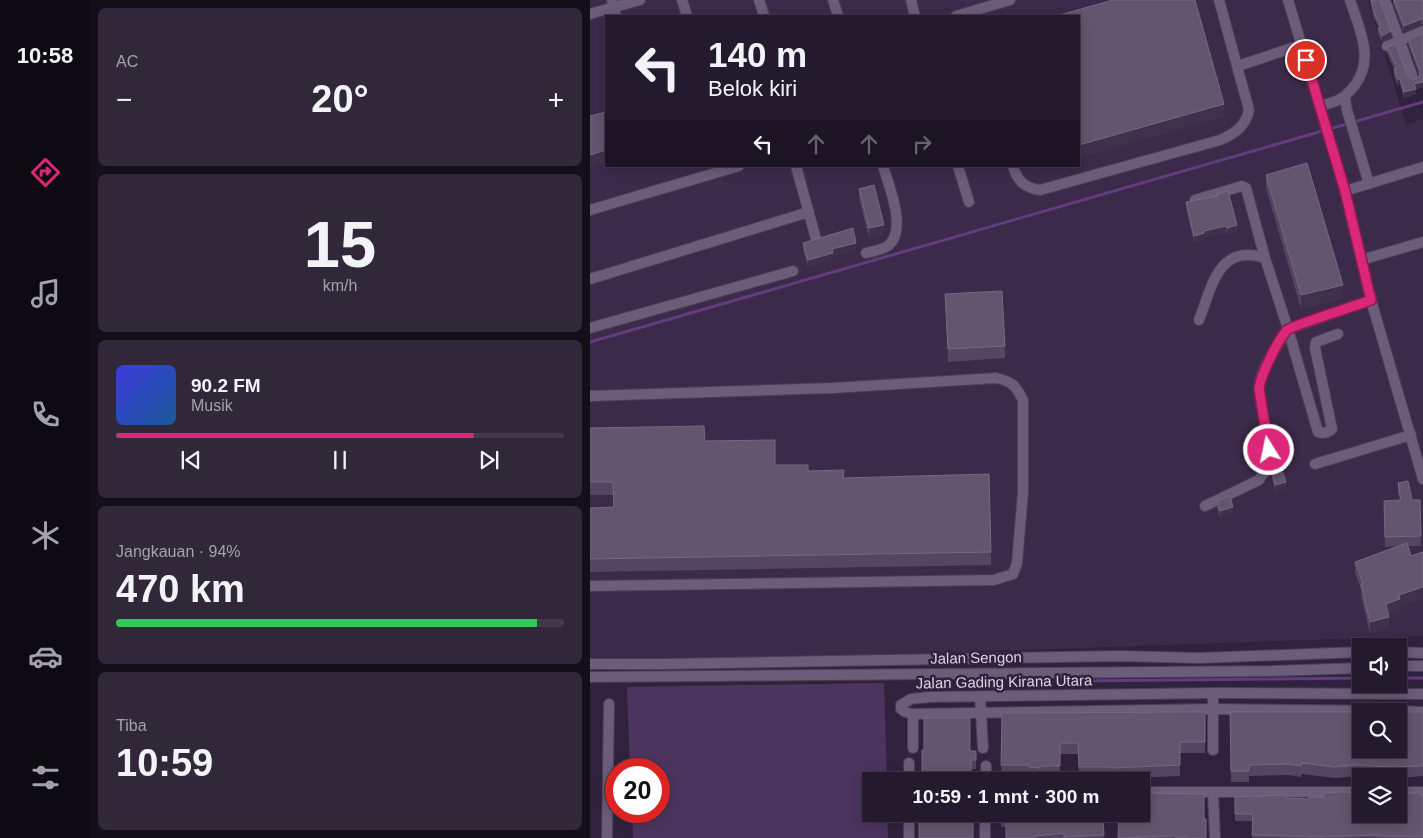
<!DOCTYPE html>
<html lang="id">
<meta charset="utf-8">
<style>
:root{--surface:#241a2d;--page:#302739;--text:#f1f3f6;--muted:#a3a1aa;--line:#413849;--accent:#db2777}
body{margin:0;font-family:Arial,sans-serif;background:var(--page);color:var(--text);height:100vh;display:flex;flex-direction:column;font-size:19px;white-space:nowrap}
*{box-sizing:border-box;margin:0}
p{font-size:16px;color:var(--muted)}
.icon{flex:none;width:28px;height:28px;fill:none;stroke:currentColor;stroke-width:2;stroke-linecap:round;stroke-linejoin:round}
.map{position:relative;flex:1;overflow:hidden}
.details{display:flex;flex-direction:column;gap:8px;padding:8px;background:#140e19;width:500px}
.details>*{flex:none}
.top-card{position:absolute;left:15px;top:15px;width:475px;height:152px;border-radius:0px;box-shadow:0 2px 12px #0003,0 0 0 1px var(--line);background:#241a2d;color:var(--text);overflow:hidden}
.controls{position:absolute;left:762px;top:638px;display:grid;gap:10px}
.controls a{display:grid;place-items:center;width:55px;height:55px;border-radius:0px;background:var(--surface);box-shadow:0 2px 12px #0003,0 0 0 1px var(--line);font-size:25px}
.speed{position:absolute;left:15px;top:758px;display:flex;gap:10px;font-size:25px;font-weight:700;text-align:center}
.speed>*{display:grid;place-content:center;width:65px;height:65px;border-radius:50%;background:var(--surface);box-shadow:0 2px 12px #0003,0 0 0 1px var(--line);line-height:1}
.speed .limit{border:8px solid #d22;background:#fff;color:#111}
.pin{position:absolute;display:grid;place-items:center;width:42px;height:42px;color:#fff;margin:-21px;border:2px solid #fff;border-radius:50%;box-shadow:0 1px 5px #0007}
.me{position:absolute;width:55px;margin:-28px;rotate:350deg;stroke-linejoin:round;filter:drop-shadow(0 0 4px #0008)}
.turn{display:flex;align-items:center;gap:18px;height:105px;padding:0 20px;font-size:22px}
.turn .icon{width:65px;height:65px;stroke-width:2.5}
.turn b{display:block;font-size:35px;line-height:42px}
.lanes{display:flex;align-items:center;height:48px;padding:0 20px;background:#0003;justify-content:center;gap:25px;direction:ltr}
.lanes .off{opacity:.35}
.big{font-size:38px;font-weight:700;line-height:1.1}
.details .widget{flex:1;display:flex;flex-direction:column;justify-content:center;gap:8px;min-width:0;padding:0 18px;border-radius:8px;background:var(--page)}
.details .dial{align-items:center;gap:0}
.dial b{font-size:65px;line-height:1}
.song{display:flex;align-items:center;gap:15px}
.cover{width:60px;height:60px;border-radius:8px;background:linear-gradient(135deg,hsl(240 70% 55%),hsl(210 70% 35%))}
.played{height:5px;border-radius:2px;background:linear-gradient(90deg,var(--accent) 80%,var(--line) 80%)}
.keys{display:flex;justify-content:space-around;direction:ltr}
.heat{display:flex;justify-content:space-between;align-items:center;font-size:28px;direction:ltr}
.charge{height:8px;border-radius:4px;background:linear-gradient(90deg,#34c759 94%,var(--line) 0)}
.trip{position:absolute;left:272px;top:772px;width:288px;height:50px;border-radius:0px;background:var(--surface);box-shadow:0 2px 12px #0003,0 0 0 1px var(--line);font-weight:700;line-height:50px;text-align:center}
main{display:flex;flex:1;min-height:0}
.dock{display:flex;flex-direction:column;width:90px;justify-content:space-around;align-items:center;background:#0e0a12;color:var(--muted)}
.dock .icon{width:35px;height:35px}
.dock .on{color:var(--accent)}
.dock b{font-size:22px;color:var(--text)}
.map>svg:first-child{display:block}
</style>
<main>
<nav class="dock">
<b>10:58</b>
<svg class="icon on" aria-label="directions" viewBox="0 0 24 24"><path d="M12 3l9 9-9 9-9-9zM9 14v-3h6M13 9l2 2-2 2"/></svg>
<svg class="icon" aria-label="music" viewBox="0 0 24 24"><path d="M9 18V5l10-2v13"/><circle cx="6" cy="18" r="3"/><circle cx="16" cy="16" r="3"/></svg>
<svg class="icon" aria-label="phone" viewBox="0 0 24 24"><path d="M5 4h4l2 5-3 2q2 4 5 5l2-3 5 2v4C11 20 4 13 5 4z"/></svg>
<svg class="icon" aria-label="climate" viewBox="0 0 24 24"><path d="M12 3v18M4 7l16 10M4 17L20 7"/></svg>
<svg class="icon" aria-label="car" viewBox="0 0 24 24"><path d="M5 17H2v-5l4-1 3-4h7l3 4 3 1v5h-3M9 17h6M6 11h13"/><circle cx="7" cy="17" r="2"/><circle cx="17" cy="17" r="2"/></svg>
<svg class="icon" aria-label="filters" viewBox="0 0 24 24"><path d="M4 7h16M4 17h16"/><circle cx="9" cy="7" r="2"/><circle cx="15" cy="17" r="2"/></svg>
</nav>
<section class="details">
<div class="widget"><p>AC</p>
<div class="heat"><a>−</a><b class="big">20°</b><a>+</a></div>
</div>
<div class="widget dial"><b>15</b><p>km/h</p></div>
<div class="widget">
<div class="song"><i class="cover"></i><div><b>90.2 FM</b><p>Musik</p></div></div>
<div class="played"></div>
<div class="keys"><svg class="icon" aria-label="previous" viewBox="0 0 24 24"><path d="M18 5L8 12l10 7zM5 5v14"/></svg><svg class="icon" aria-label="pause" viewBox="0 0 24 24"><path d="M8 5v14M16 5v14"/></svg><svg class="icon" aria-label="next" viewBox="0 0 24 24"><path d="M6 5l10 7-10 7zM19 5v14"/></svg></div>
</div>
<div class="widget"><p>Jangkauan · 94%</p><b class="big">470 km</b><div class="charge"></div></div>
<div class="widget"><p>Tiba</p><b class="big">10:59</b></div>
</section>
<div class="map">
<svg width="833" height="838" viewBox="0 0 833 838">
<rect width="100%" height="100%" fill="#30223c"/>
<!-- built -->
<path fill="#3b2a49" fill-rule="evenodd" d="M0 0H778L816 124 833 119V636L0 665ZM16 16H489V166H16Z"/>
<!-- green -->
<path fill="#4b355e" d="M294 683 297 781H281V814H297L298 838H43L42 811H69V769H40L37 687Z"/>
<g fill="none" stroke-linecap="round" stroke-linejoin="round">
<!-- stream -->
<g stroke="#613d7e" stroke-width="3">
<path d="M0 342 833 102"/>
<path d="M809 678H833"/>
<path d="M485 681 771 678"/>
</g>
<defs>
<g id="minor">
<path d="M22 0 26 16"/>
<path d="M92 0 97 16"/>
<path d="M169 0 174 16"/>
<path d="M243 0 248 16"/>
<path d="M321 0 325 16"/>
<path d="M698 0 755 191 781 300 833 479"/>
<path d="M795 0 823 78"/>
<path d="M0 14 50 0"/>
<path d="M366 16 420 0"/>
<path d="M797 46 833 31"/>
<path d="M648 66 711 45"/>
<path d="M755 98 757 110 779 184"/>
<path d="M730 106C749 101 753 100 765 85 785 59 769 28 760 0"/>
<path d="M206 166 226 239"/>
<path d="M368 166 379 202"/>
<path d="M423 166C427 181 435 188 450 190L630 140C644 134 656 126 659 110L629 0"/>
<path d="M755 191 833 167"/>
<path d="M605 200 652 186 656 188 675 258"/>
<path d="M0 210 149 166"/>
<path d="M276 253C283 251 293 250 299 245 317 229 299 186 293 166"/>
<path d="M771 260 833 242"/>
<path d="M0 279 219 212"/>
<path d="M609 320C622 287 628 243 675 258L698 329 781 300"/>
<path d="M0 328 203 271"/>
<path d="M0 396 243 388 406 378C423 382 425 385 433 400V492L427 563 423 574 404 580 0 586"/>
<path d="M725 464 821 435"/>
<path d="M615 506 669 480 674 472 680 457 669 389C670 368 687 347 698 329L728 432C734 434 738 433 742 429L725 348 726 342 748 334"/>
<path d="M809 652 833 653"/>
<path d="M0 664H75L531 656 610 658 771 652"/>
<path d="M809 666H833"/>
<path d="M0 677 682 671 771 668"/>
<path d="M623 693V750"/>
<path d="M390 697 393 748"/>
<path d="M799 711 622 709 323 714 315 712 311 709V705L321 699 340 697 623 693 833 694"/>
<path d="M809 711 833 712"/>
<path d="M323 748V714"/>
<path d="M319 763V781"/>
<path d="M396 766V781"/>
<path d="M551 792H771"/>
<path d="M623 792 625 838"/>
<path d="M809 792H833"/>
<path d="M319 814V838"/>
<path d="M17 838 19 704"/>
<path d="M395 838V814"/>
</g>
</defs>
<!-- minor casing -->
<use href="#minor" stroke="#4b3f54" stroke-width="12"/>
<!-- minor -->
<use href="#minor" stroke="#6b5c79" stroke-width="10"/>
</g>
<!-- wall -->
<g fill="#534660">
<path d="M780 0H790L801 37 792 42 788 34V28H789L784 18Z"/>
<path d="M803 0H833V24L831 25 814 32 803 3Z"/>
<path d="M833 33V87L826 89V94L814 98 810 84 807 85 804 74V69L797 53V47L817 75 821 79H826L829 77V74L818 45V39Z"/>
<path d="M676 175 753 298 711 309 676 188Z"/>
<path d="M269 189 294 235 279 238 269 198Z"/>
<path d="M596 202 647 231 637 234 636 232 614 237V240L604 242 596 208Z"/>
<path d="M213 243 266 250 243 256V259L218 267 213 250Z"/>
<path d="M355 294 415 346V358L358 362Z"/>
<path d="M0 428 115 441 185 465 254 478 401 552V565L0 572V508L23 507V495H0Z"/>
<path d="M681 467 696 488 685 491 681 473Z"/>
<path d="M808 483 822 500H830L831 546H818L821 556 833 552V598L810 606V611L799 615V628L780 633 771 596V589L765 573V562L807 546 795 547 794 501H810L808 492Z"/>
<path d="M627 501 643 513 630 517 627 508Z"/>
<path d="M615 712V753H590V776L522 779 521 778H489L488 754H470V777H450V779H439V776H411L412 713Z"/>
<path d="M640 712H833V776L809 778V776H767L745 778 712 774 711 777 698 775 659 776V782H641Z"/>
<path d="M380 751H386V769H381Z"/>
<path d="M831 796H833V838H662V821H645V797L719 799Z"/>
<path d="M411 814 502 817H513L514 838H416V827H411Z"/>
<path d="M524 814 614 819 616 838H528L529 822H523Z"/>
</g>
<!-- shaded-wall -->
<g fill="#3f314c">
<path d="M831 19V25L814 32V26Z"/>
<path d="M801 31V37L792 42V36Z"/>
<path d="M807 79H810V84L807 85Z"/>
<path d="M833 82V87L826 89V94L814 98V92L824 84Z"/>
<path d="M634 104V117L489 158V145Z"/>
<path d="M16 150V163L0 167V155Z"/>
<path d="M444 166H461L444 171Z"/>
<path d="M294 225V235L279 238V228Z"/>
<path d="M647 225V231L637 234V228Z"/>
<path d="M636 226V232L614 237V240L604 242V236L614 231Z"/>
<path d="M266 243V250L243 256V259L218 267V260L242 249Z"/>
<path d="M753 285V298L711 309V295Z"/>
<path d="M696 482V488L685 491V485Z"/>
<path d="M643 507V513L630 517V511Z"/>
<path d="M833 587V598L810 606V611L796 616V604L809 595Z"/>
<path d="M799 617V628L780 633V622Z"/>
</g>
<!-- building -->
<g fill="#62556e" stroke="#756981">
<path d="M523 0H605L634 104 489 145V16H466Z"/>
<path d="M781 0H790L801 31 792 36 788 28 791 27 784 13Z"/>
<path d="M804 0H833V19H831L814 26Z"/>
<path d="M833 33V82L824 84 826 89 814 92 810 79H807L804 69 807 68 797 47 806 44 817 75 821 79H826L829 77 830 71 818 39Z"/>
<path d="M16 112V150L0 155V116Z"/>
<path d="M717 163 753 285 711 295 676 175Z"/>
<path d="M284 185 294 225 279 228 269 189Z"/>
<path d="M638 191 647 225 637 228 636 226 614 231V233L604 236 596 202 628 196 627 194Z"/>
<path d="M263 228 266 243 242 249 243 253 218 260 213 243Z"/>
<path d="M412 291 415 346 358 349 355 294Z"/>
<path d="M114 426 115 441 185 440V465H218V471L254 470 253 478 399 474 401 552 0 559V508L24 507 23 482H0V428Z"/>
<path d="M690 464 696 482 685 485 681 467Z"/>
<path d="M818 481 822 500H830L831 536 795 537 794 501 811 500 808 483Z"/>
<path d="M640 496 643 507 630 511 627 501Z"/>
<path d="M817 543 821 556 833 552V587L809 595 810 599 796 604 799 617 780 622 771 584 773 583 765 562Z"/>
<path d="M615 712V742H590V765L522 768 521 767H489L488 743H470V766H450V768L439 767V765H411L412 713Z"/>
<path d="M640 712H771V749H809V712H833V766L802 767 767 765 745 767 712 763 711 766 698 764 659 765V771H641Z"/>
<path d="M334 718H380V751H386V760H381V781H332V750H334Z"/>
<path d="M752 792 771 793V814H809V794H814L815 793H831V796H833V837L787 836V835L728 837 662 835 663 814H645V797L696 795V798L719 799V797H734V793Z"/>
<path d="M551 793 614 794V819H616V838H598V837H585V836L528 838 529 814H523H551Z"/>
<path d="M332 814H381V815H383V838H329V818H332Z"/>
<path d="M411 814H502V817H513L514 835 474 837V833L444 836V838H416V819H411Z"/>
</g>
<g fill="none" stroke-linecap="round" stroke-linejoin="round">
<defs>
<path id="route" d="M679 450 669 389C670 376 688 340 697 330 703 325 769 305 781 300L755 191 716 60"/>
</defs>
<!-- route casing -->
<use href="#route" stroke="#8e194d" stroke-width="12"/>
<!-- route -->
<use href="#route" stroke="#db2777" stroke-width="9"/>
</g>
<g text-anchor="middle" stroke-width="5" stroke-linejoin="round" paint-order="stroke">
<!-- street labels -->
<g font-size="15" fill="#dbd3e4" stroke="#30223c">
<text transform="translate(386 658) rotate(-1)" y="5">Jalan Sengon</text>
<text transform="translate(414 682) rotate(-1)" y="5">Jalan Gading Kirana Utara</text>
</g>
</g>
</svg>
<div class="controls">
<a><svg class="icon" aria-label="sound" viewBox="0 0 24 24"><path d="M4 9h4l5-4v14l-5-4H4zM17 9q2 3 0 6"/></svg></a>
<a><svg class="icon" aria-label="search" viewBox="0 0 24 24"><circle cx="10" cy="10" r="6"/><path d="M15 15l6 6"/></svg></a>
<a><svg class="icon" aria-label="layers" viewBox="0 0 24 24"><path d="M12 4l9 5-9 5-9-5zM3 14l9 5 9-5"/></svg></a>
</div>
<div class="speed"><div class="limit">20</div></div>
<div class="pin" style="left:716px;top:60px;background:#d93025"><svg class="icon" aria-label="arrive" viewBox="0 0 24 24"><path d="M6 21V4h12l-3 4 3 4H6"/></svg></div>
<svg class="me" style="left:679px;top:450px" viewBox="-20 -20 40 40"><circle r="17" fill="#db2777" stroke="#fff" stroke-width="3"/><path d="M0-11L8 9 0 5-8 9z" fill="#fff"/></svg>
<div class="trip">10:59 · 1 mnt · 300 m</div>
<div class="top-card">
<div class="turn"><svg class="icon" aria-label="left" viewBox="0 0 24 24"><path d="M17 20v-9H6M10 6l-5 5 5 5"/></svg><div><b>140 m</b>Belok kiri</div></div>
<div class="lanes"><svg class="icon" aria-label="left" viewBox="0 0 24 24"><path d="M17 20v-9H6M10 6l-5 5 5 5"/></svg><svg class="icon off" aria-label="ahead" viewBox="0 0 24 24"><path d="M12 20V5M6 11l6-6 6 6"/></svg><svg class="icon off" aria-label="ahead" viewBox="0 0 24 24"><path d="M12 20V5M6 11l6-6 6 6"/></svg><svg class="icon off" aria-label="right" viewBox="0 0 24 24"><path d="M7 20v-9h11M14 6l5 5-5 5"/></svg></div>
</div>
</div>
</main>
